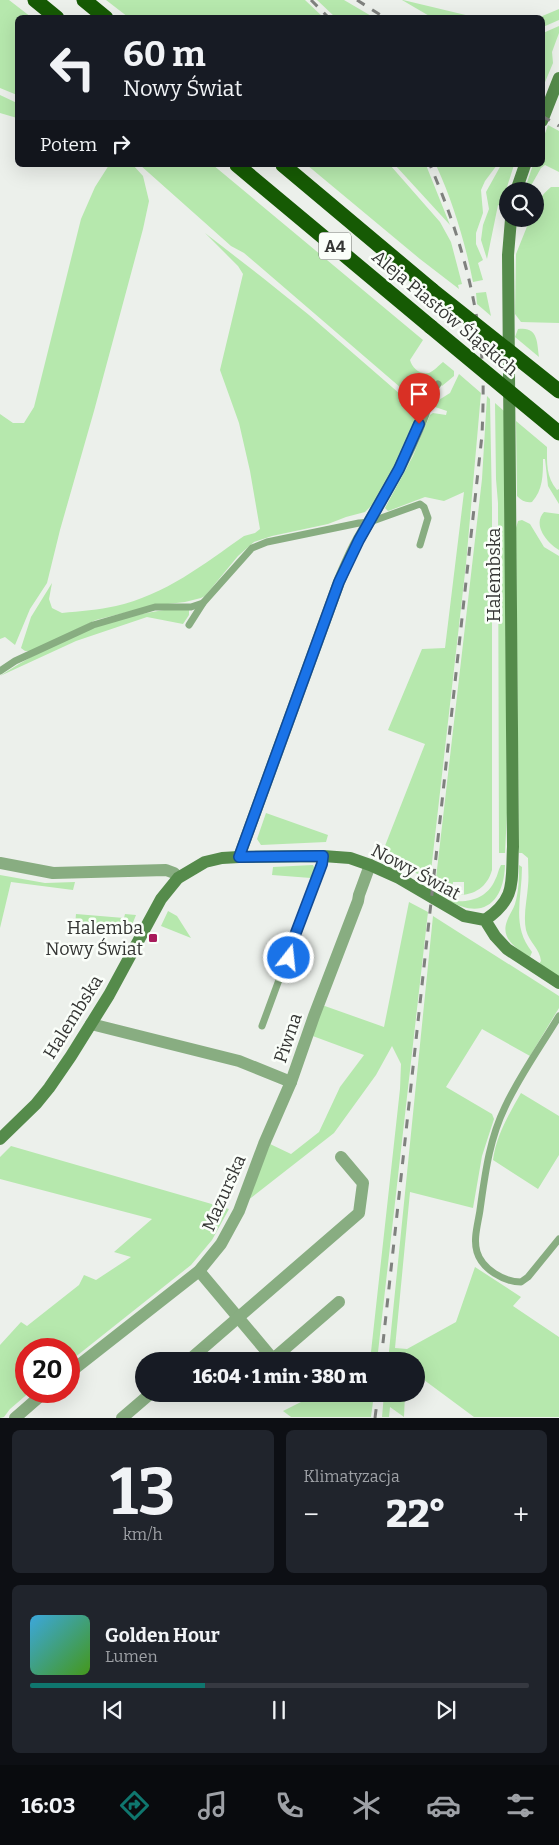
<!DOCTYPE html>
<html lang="pl">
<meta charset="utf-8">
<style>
:root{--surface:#171b24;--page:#20242c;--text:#f1f3f6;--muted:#9ea1a6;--line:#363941;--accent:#0f766e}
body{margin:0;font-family:Bitter,serif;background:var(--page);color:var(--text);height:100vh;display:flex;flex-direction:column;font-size:19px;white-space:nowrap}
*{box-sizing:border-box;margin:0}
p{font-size:16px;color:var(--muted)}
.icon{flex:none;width:28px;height:28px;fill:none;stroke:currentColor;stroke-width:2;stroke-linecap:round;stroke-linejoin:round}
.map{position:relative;height:1418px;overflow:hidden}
.side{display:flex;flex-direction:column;gap:12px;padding:12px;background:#0d0f14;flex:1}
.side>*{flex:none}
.banner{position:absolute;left:15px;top:15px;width:530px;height:152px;border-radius:8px;box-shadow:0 5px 20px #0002;background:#171b24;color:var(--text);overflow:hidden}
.fabs{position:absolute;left:499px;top:182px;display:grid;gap:10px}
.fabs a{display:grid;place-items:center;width:45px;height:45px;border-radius:50%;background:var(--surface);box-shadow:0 5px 20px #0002;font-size:25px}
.speed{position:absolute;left:15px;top:1338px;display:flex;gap:10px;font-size:25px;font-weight:700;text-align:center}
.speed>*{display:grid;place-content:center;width:65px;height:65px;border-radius:50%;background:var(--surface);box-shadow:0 5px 20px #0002;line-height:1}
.speed .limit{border:8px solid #d22;background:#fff;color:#111}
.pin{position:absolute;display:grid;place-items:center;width:42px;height:42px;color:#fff;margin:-51px -21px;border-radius:50% 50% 50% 0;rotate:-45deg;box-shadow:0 0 5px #0007}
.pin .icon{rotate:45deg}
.me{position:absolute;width:55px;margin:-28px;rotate:16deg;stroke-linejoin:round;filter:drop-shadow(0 0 4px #0008)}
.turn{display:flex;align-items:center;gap:18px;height:105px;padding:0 25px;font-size:22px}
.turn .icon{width:65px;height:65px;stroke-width:2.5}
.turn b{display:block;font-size:35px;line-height:42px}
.then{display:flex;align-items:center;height:48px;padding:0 25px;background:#0003;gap:10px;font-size:19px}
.big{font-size:38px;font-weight:800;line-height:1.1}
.side .tile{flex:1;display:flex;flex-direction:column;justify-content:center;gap:8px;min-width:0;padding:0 18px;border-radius:8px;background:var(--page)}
.side .dial{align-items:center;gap:0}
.dial b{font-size:65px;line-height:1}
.song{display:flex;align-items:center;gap:15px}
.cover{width:60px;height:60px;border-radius:8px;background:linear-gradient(135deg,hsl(200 70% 55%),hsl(100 70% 35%))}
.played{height:5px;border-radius:2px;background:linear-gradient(90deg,var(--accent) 35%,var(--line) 35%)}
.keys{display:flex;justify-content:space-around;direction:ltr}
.heat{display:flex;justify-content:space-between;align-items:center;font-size:28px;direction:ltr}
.side .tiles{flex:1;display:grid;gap:12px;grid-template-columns:1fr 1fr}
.tile:last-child{grid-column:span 2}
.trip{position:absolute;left:135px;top:1352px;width:290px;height:50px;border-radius:25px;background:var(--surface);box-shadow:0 5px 20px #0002;font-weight:800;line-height:50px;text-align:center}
.menu{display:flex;height:80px;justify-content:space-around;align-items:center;background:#090b0e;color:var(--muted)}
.menu .icon{width:35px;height:35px}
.menu .active{color:var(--accent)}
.menu b{font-size:22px;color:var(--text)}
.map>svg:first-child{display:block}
</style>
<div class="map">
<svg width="559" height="1418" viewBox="0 0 559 1418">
<rect width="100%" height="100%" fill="#ecf0eb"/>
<!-- green -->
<g fill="#b6e8ad">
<path d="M0 0H9L31 17 18 18 17 95 0 88Z"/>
<path d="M106 0H305L323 17H128Z"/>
<path d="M317 0H344L373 17H335Z"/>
<path d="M402 0H403L474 17H431Z"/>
<path d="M559 9V20L543 27 542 18 540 17Z"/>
<path d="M559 26V33L552 52 553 63 543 87V33Z"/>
<path d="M0 95 17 103V118L0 113Z"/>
<path d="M548 125 559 131V172L545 165 541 168 528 191H524L533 165H542L543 139Z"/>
<path d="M109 165H133L143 176 149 201 143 229 94 411 60 530 47 583 30 609 15 645 5 637 0 639V414L13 423H24L34 407 81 219 95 187Z"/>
<path d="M140 165H213L423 340 410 360C412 368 420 375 429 373 434 371 439 365 443 362L454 371V376L442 386 436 381 429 389 424 384 416 388 422 397V406L244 253 231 246Z"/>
<path d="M307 165H390L440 222 451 242 462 284 458 285 459 289 420 259Z"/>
<path d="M395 165H426L450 225Z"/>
<path d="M436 165H497L485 181 481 190 483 213 476 233V244L483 260 478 263 483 280 473 282C465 242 453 202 436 165Z"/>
<path d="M501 165H514L501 206 498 205 487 259 481 240 483 225 489 209 486 192Z"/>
<path d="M551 187H559V323L521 322 515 314 516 254 530 219H535C535 205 540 196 551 187Z"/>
<path d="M205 233 263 278 309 315 415 407 418 413 401 454 373 504 365 512 346 517 328 524 272 536 254 542 238 556 205 596 201 598 185 602 151 606 96 620 32 651H25L21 648 31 617 52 583 49 599 52 608 62 613C80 611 99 610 116 606 165 595 204 564 244 536L255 533 260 529 250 471 239 423 220 370 243 274 238 266Z"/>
<path d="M486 292 491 316 477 304 476 293Z"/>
<path d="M518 329C538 326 537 342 539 357L515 337Z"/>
<path d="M459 374 481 393 466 564 430 880 381 856 425 744 388 730 422 649 445 648 464 492 444 501 425 497 391 510 388 511 385 508 413 456 430 415 433 413 446 415 447 411 435 407 434 403 450 393Z"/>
<path d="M487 396 490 399 492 508V870C487 888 473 896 455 895V894L464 895V882H453L452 890 448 894 441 890 442 888 438 886 435 887 482 479Z"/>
<path d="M495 403 504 411 507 813 505 853H499L498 503 496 479Z"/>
<path d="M516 421 547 447C547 463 546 477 557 490L559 489V504L548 486 545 459H543C543 475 543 490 532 502 526 503 522 501 517 496Z"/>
<path d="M544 512 559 514V550C547 543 532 525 544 512Z"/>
<path d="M522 520 530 524 544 547 559 556V978L539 964 541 961C540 949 529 942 526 930 523 915 527 900 528 886 529 877 528 867 528 858L522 853H519L516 528 518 521Z"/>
<path d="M174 609H189V615L183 624 147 617 76 641 0 676C52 642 112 615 174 609Z"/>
<path d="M266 813 328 835 326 842 261 845 257 839Z"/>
<path d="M313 865 315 869 311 878 272 875 273 867Z"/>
<path d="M501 865H505C504 902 483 921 448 900 467 904 487 899 495 880 498 875 498 870 501 865Z"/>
<path d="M519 865 522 867C522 898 511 926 532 952L530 957C517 949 500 939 507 921 509 915 513 910 515 904 519 891 519 877 519 865Z"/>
<path d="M0 875 45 883 75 882 73 890 11 882 0 928Z"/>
<path d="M409 902 428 912 377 1361H370L400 1089 401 1064 392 1046 376 1075 334 1133 247 1201 270 1144 291 1154 319 1132 340 1087 364 1055 310 1035 322 1005 384 1027Z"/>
<path d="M168 911 177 916 191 938 161 926Z"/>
<path d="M76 914 124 918 125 914 136 915 130 930 75 925Z"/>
<path d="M433 916 559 996V1008L530 1056 482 1029 446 1087 492 1114 494 1119 482 1156 473 1208 410 1192 395 1348 407 1349 456 1322 475 1267 521 1297 513 1306 559 1337V1417H474L416 1374V1361H388Z"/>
<path d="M521 1093 559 1116V1155L538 1189 493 1160C496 1136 509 1114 521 1093Z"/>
<path d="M11 1146 229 1209 212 1240 191 1265 69 1362V1349H26V1391H31L10 1409 4 1417 0 1418V1345L21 1322 27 1326 79 1285 84 1275 96 1280 131 1257 114 1252 152 1219 0 1179V1157Z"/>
<path d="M317 1394H374L371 1417H291L283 1411Z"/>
<path d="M384 1394H405L404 1417 390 1407 389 1417H382Z"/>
</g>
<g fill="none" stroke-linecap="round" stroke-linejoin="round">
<!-- lane -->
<g stroke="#88ad81" stroke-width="7">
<path d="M420 386 428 400"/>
<path d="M428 400 438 384"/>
<path d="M189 625 203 603"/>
<path d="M0 671 15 661 93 625 155 607H191L203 603 252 548 267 542 359 523 370 522 420 504 424 507 428 518 420 545"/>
<path d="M559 1016C541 1046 520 1075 505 1107 489 1140 485 1175 480 1210 478 1224 473 1239 477 1252 482 1269 504 1282 521 1282L528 1277 559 1239"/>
<path d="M262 1026 322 863 323 856"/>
</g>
<!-- street -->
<g stroke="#88ad81" stroke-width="12">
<path d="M239 857 339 582C345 568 351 553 359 539 385 494 413 450 428 400"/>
<path d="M0 863 53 873 166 870 174 873 178 878"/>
<path d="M91 1024 239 1061 291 1082"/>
<path d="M199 1271 273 1359 339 1302"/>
<path d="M188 1361 359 1213 363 1183 341 1157"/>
<path d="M69 1373 199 1271 221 1244 239 1211 264 1144 291 1082 314 1016 358 901 359 895 370 865"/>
<path d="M15 1418 46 1391"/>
<path d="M122 1418 150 1394"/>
</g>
<!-- secondary -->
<g stroke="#558b4b" stroke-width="12">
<path d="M542 121 559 78"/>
<path d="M516 191 525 165"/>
<path d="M485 920C517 898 511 882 513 847L508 255 511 219"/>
<path d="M0 1139 36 1104 49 1088 71 1056 109 995 161 899 178 878 205 862 222 858 239 857 323 856 350 858 370 865 399 878 464 916 485 920 495 936 507 949 559 983"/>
</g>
<!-- highway -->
<g stroke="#165a04" stroke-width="15">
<path d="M35 0 57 18"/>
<path d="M84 0 106 18"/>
<path d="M237 165 431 327"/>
<path d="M283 165 432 290"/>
</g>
<!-- rail -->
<g stroke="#7f817e" stroke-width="3" stroke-dasharray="9 9" stroke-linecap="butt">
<path d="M311 0 329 18"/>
<path d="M357 0 385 18"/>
<path d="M542 116 559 126"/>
<path d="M381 1361 482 435C483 410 484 384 482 359 476 291 457 227 430 165"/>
<path d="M375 1418 378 1394"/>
</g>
<!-- highway-bridge -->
<g stroke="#165a04" stroke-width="15">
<path d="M432 290 559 391"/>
<path d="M431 327 559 433"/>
</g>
</g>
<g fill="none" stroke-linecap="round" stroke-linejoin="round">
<defs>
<path id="route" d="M289 958V951L322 864 323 856 239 857 339 582 359 540 399 469 419 424"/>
</defs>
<!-- route casing -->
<use href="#route" stroke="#114b97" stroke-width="12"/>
<!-- route -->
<use href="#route" stroke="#1a73e8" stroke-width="9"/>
</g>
<!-- markers -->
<rect fill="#a71a5b" stroke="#fafef9" stroke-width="2" x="148" y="933" width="10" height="10" rx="2.5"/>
<g text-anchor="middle" stroke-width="5" stroke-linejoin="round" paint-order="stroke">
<!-- shield labels -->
<rect fill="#fafef9" stroke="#70726f" stroke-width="1" x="319" y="232.5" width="32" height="27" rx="4"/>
<g font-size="16" font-weight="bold" fill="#353634">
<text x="335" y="252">A4</text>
</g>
<!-- street labels -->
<g font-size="18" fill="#353634" stroke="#fafef9">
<text transform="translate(445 313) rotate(40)" y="6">Aleja Piastów Śląskich</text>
<text transform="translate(494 575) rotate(-90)" y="6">Halembska</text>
<text transform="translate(416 872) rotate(28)" y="6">Nowy Świat</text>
<text transform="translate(73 1017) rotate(-58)" y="6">Halembska</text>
<text transform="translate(288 1038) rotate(-71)" y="6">Piwna</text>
<text transform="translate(224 1193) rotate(-66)" y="6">Mazurska</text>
</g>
<!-- poi labels -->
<g font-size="18" fill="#353634" stroke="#fafef9" text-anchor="end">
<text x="143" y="934">Halemba<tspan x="143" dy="21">Nowy Świat</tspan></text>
</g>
</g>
</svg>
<div class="fabs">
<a><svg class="icon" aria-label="search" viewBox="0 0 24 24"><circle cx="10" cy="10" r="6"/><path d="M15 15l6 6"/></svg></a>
</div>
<div class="speed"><div class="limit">20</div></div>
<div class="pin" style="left:419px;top:424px;background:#d93025"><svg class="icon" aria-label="arrive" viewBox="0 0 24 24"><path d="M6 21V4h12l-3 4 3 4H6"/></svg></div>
<svg class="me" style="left:289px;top:958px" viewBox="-20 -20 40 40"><circle r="17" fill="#1a73e8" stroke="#fff" stroke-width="3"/><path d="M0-11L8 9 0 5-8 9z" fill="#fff"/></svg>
<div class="trip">16:04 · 1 min · 380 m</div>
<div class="banner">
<div class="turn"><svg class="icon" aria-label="left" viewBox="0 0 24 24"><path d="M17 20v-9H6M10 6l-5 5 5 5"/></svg><div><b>60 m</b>Nowy Świat</div></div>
<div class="then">Potem<svg class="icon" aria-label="right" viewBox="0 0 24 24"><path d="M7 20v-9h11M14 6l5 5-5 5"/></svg></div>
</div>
</div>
<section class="side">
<div class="tiles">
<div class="tile dial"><b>13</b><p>km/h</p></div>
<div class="tile"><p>Klimatyzacja</p>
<div class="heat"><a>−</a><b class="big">22°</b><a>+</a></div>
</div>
<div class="tile">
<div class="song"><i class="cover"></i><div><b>Golden Hour</b><p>Lumen</p></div></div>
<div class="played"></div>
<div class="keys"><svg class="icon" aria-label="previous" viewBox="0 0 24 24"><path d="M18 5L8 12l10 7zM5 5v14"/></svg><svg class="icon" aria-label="pause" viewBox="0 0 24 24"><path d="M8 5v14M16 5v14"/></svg><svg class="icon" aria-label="next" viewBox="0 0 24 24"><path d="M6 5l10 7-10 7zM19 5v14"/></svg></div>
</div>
</div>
</section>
<nav class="menu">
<b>16:03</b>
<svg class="icon active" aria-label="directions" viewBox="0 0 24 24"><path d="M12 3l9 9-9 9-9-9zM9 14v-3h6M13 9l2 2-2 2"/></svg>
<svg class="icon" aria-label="music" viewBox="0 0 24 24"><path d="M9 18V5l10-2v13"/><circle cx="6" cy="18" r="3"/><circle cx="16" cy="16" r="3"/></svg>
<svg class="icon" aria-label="phone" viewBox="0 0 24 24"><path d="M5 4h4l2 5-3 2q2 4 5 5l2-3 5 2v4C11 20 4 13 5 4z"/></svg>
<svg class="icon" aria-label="climate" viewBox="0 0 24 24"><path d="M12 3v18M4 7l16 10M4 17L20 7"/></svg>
<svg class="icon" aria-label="car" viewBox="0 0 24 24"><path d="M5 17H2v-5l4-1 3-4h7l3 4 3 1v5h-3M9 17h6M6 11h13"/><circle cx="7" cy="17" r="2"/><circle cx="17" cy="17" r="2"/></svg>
<svg class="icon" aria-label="filters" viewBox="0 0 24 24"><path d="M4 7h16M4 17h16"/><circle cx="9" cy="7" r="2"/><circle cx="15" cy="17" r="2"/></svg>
</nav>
